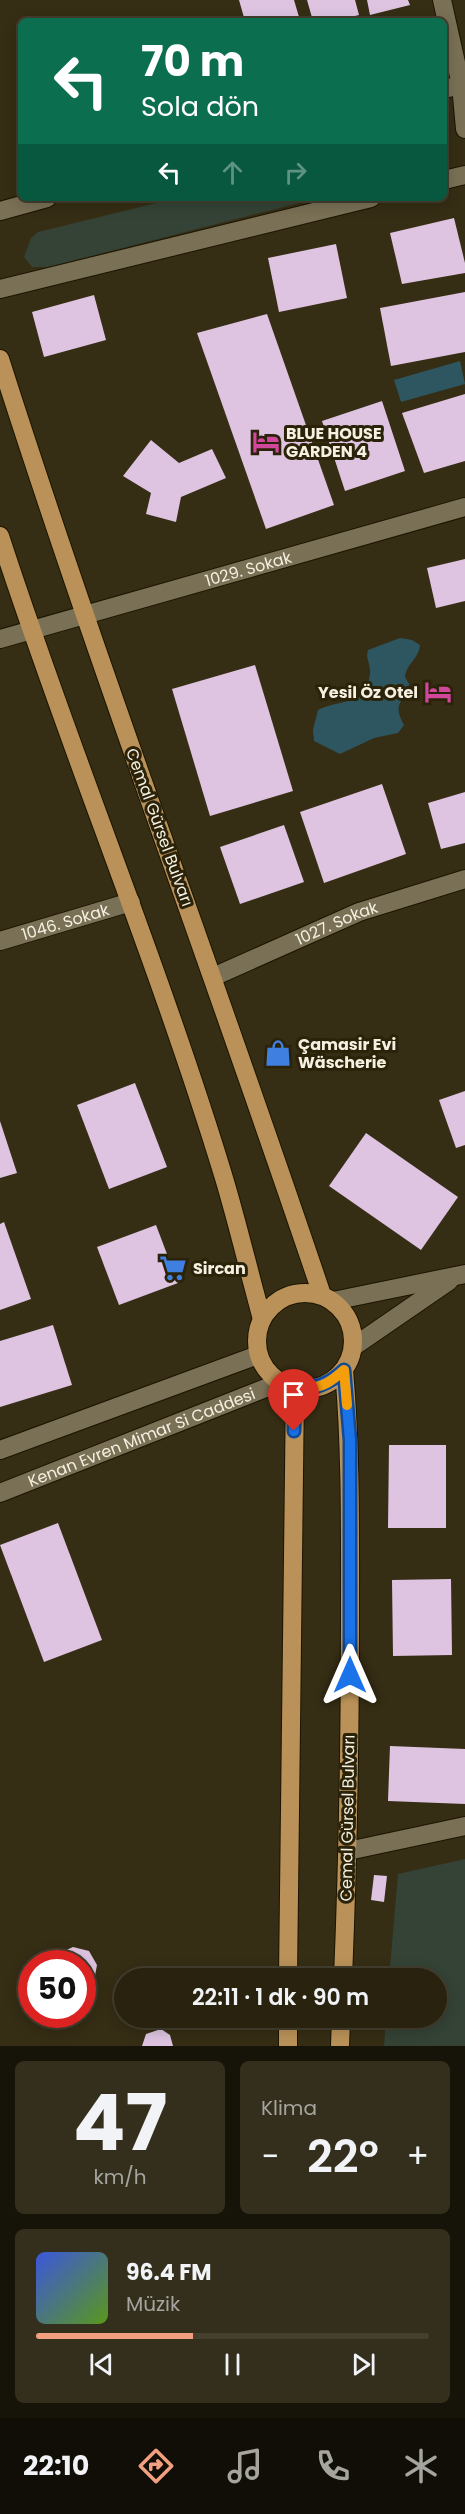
<!DOCTYPE html>
<html lang="tr">
<meta charset="utf-8">
<style>
:root{--surface:#28220f;--page:#342f1d;--text:#f1f3f6;--muted:#a5a49e;--line:#443f2f;--accent:#f2a080}
body{margin:0;font-family:Poppins,sans-serif;background:var(--page);color:var(--text);height:100vh;display:flex;flex-direction:column;font-size:22px;white-space:nowrap}
*{box-sizing:border-box;margin:0}
p{font-size:20px;color:var(--muted)}
.icon{flex:none;width:33px;height:33px;fill:none;stroke:currentColor;stroke-width:2;stroke-linecap:round;stroke-linejoin:round}
.map{position:relative;height:2046px;overflow:hidden}
.side{display:flex;flex-direction:column;gap:15px;padding:15px;background:#161308;flex:1}
.side>*{flex:none}
.hud{position:absolute;left:18px;top:18px;width:429px;height:183px;border-radius:9px;box-shadow:0 3px 15px #0003,0 0 0 2px var(--line);background:#0b6e4f;color:#fff;overflow:hidden}
.speed{position:absolute;left:18px;top:1950px;display:flex;gap:12px;font-size:30px;font-weight:700;text-align:center}
.speed>*{display:grid;place-content:center;width:78px;height:78px;border-radius:50%;background:var(--surface);box-shadow:0 3px 15px #0003,0 0 0 2px var(--line);line-height:1}
.speed .limit{border:9px solid #d22;background:#fff;color:#111}
.pin{position:absolute;display:grid;place-items:center;width:51px;height:51px;color:#fff;margin:-62px -26px;border-radius:50% 50% 50% 0;rotate:-45deg;box-shadow:0 0 6px #0007}
.pin .icon{rotate:45deg}
.me{position:absolute;width:66px;margin:-33px;rotate:0deg;stroke-linejoin:round;filter:drop-shadow(0 0 4px #0008)}
.turn{display:flex;align-items:center;gap:21px;height:126px;padding:0 24px;font-size:27px}
.turn .icon{width:78px;height:78px;stroke-width:2.5}
.turn b{display:block;font-size:42px;line-height:51px}
.lanes{display:flex;align-items:center;height:57px;padding:0 24px;background:#0003;justify-content:center;gap:30px;direction:ltr}
.lanes .off{opacity:.35}
.big{font-size:45px;font-weight:600;line-height:1.1}
.side .widget{flex:1;display:flex;flex-direction:column;justify-content:center;gap:9px;min-width:0;padding:0 21px;border-radius:9px;background:var(--page)}
.side .dial{align-items:center;gap:0}
.dial b{font-size:78px;line-height:1}
.song{display:flex;align-items:center;gap:18px}
.cover{width:72px;height:72px;border-radius:9px;background:linear-gradient(135deg,hsl(230 70% 55%),hsl(90 70% 35%))}
.played{height:6px;border-radius:3px;background:linear-gradient(90deg,var(--accent) 40%,var(--line) 40%)}
.keys{display:flex;justify-content:space-around;direction:ltr}
.heat{display:flex;justify-content:space-between;align-items:center;font-size:33px;direction:ltr}
.side .tiles{flex:1;display:grid;gap:15px;grid-template-columns:1fr 1fr}
.widget:last-child{grid-column:span 2}
.trip{position:absolute;left:114px;top:1968px;width:333px;height:60px;border-radius:30px;background:var(--surface);box-shadow:0 3px 15px #0003,0 0 0 2px var(--line);font-weight:600;line-height:60px;text-align:center}
.tabs{display:flex;height:96px;justify-content:space-around;align-items:center;background:#100e06;color:var(--muted)}
.tabs .icon{width:42px;height:42px}
.tabs .current{color:var(--accent)}
.tabs b{font-size:27px;color:var(--text)}
.map>svg:first-child{display:block}
</style>
<div class="map">
<svg width="465" height="2046" viewBox="0 0 465 2046">
<rect width="100%" height="100%" fill="#352d14"/>
<!-- green -->
<g fill="#344336">
<path d="M177 198H319L48 267H32L24 257 31 238 38 232Z"/>
<path d="M465 1859V2046H384L386 2018H436V1978H389L398 1874Z"/>
</g>
<!-- water -->
<g fill="#2d5660">
<path d="M460 361 465 384 401 402 394 380Z"/>
<path d="M400 638 412 640 420 645C419 659 406 664 405 677L409 684C405 705 391 700 404 725L398 733 374 738 340 754 314 741 313 730 318 710C341 698 365 708 370 674 371 665 365 658 368 650Z"/>
</g>
<!-- building -->
<g fill="#dec4e1">
<path d="M239 0H294L299 17 284 21H245Z"/>
<path d="M307 0H355L359 15 335 21H313Z"/>
<path d="M367 0H408L410 5 370 15Z"/>
<path d="M454 218 465 263V273L402 284 390 233Z"/>
<path d="M336 244 347 298 279 312 268 258Z"/>
<path d="M465 292V352L391 366 380 308Z"/>
<path d="M94 295 106 340 44 357 32 312Z"/>
<path d="M267 314 334 505 266 529 197 333Z"/>
<path d="M465 394V461L424 473 402 413Z"/>
<path d="M382 401 405 471 345 491 322 421Z"/>
<path d="M151 440 179 463 212 449 226 478 181 497 176 522 146 514 151 493 123 476Z"/>
<path d="M465 559V601L436 608 427 568Z"/>
<path d="M255 665 293 791 210 816 172 689Z"/>
<path d="M382 784 406 854 324 883 300 812Z"/>
<path d="M465 792V843L441 849 428 803Z"/>
<path d="M284 825 304 882 240 904 220 847Z"/>
<path d="M135 1083 167 1167 109 1189 77 1105Z"/>
<path d="M465 1091V1145L456 1148 439 1100Z"/>
<path d="M0 1121 17 1173 0 1178Z"/>
<path d="M366 1133 458 1197 421 1250 329 1186Z"/>
<path d="M4 1222 31 1299 0 1310V1224Z"/>
<path d="M156 1225 178 1283 119 1305 97 1247Z"/>
<path d="M53 1325 72 1385 0 1407V1341Z"/>
<path d="M389 1445H446V1528H388Z"/>
<path d="M58 1523 102 1640 44 1662 0 1545Z"/>
<path d="M451 1579 452 1655 393 1656 392 1580Z"/>
<path d="M390 1746 465 1749V1804L388 1801Z"/>
<path d="M374 1875 387 1876 384 1902 371 1900Z"/>
<path d="M73 1947 89 1951 97 1965 94 1981 82 1989V1964H55L62 1952Z"/>
<path d="M161 2029 170 2035 173 2046H142L146 2034Z"/>
</g>
<g fill="none" stroke-linecap="round" stroke-linejoin="round">
<defs>
<g id="minor">
<path d="M442 0 461 85 465 129"/>
<path d="M444 89 465 84"/>
<path d="M444 180 465 175"/>
<path d="M0 211 47 198"/>
<path d="M0 289 371 198"/>
<path id="s1" d="M0 639 465 507"/>
<path id="s2" d="M0 941 131 902"/>
<path id="s3" d="M213 977 359 912 465 879"/>
<path d="M333 1301 465 1274"/>
<path d="M353 1347 449 1281"/>
<path d="M0 1450 258 1355"/>
<path id="s4" d="M0 1493 281 1382"/>
<path d="M348 1851 465 1826"/>
</g>
<g id="major">
<path d="M0 359C100 673 217 982 322 1295"/>
<path d="M0 536C70 752 158 961 224 1178 238 1225 249 1272 262 1319"/>
<circle cx="305" cy="1341" r="48"/>
<path d="M288 1978 295 1388"/>
<path d="M343 1978C348 1857 350 1736 350 1615 350 1533 351 1451 344 1370"/>
<path d="M288 2046V2018"/>
<path d="M340 2046 341 2018"/>
</g>
</defs>
<!-- minor casing -->
<use href="#minor" stroke="#1c1500" stroke-width="20"/>
<!-- major casing -->
<use href="#major" stroke="#1c1500" stroke-width="20"/>
<!-- minor -->
<use href="#minor" stroke="#797055" stroke-width="18"/>
<!-- major -->
<use href="#major" stroke="#ba9259" stroke-width="18"/>
</g>
<g fill="none" stroke-linecap="round" stroke-linejoin="round">
<defs>
<path id="route" d="M294 1431 295 1388C316 1389 329 1384 344 1370L350 1440V1675"/>
</defs>
<!-- route casing -->
<use href="#route" stroke="#114b97" stroke-width="15"/>
<!-- route -->
<use href="#route" stroke="#1a73e8" stroke-width="10"/>
<!-- slow -->
<path stroke="#f59e0b" stroke-width="10" d="M304 1388C321 1389 332 1381 344 1370L347 1405"/>
</g>
<!-- icons -->
<defs>
<symbol id="hotel-bare" viewBox="-9 -9 18 18"><path d="M-6-4.5h1.5V1H6V5H4.5V3h-9V5H-6ZM-4 0a1.8 1.8 0 1 1 3.6 0ZM.5 0V-2.5h3Q6-2.5 6 0Z" fill="#d1479c" stroke="#2b2309" stroke-width="2.5" paint-order="stroke"/></symbol>
<symbol id="shop-bare" viewBox="-9 -9 18 18"><path d="M-5-2.5h2.3a2.7 3.5 0 0 1 5.4 0H5L5.5 6h-11ZM-1.5-2.5h3a1.5 2.3 0 0 0-3 0Z" fill="#3f7fe0" stroke="#2b2309" stroke-width="2.5" paint-order="stroke"/></symbol>
<symbol id="supermarket-bare" viewBox="-9 -9 18 18"><path d="M-6-5.5h2.5l.6 2H6L4.5 2H-2.5L-4.4-4H-6ZM-1.5 3.2a1.3 1.3 0 1 0 .1 0ZM3 3.2a1.3 1.3 0 1 0 .1 0Z" fill="#3f7fe0" stroke="#2b2309" stroke-width="2.5" paint-order="stroke"/></symbol>
</defs>
<g fill-rule="evenodd">
<use href="#hotel-bare" x="247" y="423" width="38" height="38"/>
<use href="#hotel-bare" x="419" y="673" width="38" height="38"/>
<use href="#shop-bare" x="259" y="1034" width="38" height="38"/>
<use href="#supermarket-bare" x="154" y="1249" width="38" height="38"/>
</g>
<g text-anchor="middle" stroke-width="6" stroke-linejoin="round" paint-order="stroke">
<!-- poi labels -->
<g font-size="16" font-weight="bold" fill="#f5f0e1" stroke="#2b2309" text-anchor="start">
<text x="286" y="439">BLUE HOUSE<tspan x="286" dy="18">GARDEN 4</tspan></text>
<text x="418" y="698" text-anchor="end">Yesil Öz Otel</text>
<text x="298" y="1050">Çamasir Evi<tspan x="298" dy="18">Wäscherie</tspan></text>
<text x="193" y="1274">Sircan</text>
</g>
<!-- street labels -->
<g font-size="16" fill="#f5f0e1" stroke="#2b2309">
<text dy="6" stroke="none"><textPath href="#s1" startOffset="258">1029. Sokak</textPath></text>
<text transform="translate(160 827) rotate(70)" y="6">Cemal Gürsel Bulvarı</text>
<text dy="6" stroke="none"><textPath href="#s2" startOffset="68">1046. Sokak</textPath></text>
<text dy="6" stroke="none"><textPath href="#s3" startOffset="135">1027. Sokak</textPath></text>
<text dy="6" stroke="none"><textPath href="#s4" startOffset="152">Kenan Evren Mimar Si Caddesi</textPath></text>
<text transform="translate(347 1818) rotate(-89)" y="6">Cemal Gürsel Bulvarı</text>
</g>
</g>
</svg>
<div class="speed"><div class="limit">50</div></div>
<div class="pin" style="left:294px;top:1431px;background:#d93025"><svg class="icon" aria-label="arrive" viewBox="0 0 24 24"><path d="M6 21V4h12l-3 4 3 4H6"/></svg></div>
<svg class="me" style="left:350px;top:1675px" viewBox="-20 -20 40 40"><path d="M0-17L14 15 0 8-14 15z" fill="#1a73e8" stroke="#fff" stroke-width="4"/></svg>
<div class="trip">22:11 · 1 dk · 90 m</div>
<div class="hud">
<div class="turn"><svg class="icon" aria-label="left" viewBox="0 0 24 24"><path d="M17 20v-9H6M10 6l-5 5 5 5"/></svg><div><b>70 m</b>Sola dön</div></div>
<div class="lanes"><svg class="icon" aria-label="left" viewBox="0 0 24 24"><path d="M17 20v-9H6M10 6l-5 5 5 5"/></svg><svg class="icon off" aria-label="ahead" viewBox="0 0 24 24"><path d="M12 20V5M6 11l6-6 6 6"/></svg><svg class="icon off" aria-label="right" viewBox="0 0 24 24"><path d="M7 20v-9h11M14 6l5 5-5 5"/></svg></div>
</div>
</div>
<section class="side">
<div class="tiles">
<div class="widget dial"><b>47</b><p>km/h</p></div>
<div class="widget"><p>Klima</p>
<div class="heat"><a>−</a><b class="big">22°</b><a>+</a></div>
</div>
<div class="widget">
<div class="song"><i class="cover"></i><div><b>96.4 FM</b><p>Müzik</p></div></div>
<div class="played"></div>
<div class="keys"><svg class="icon" aria-label="previous" viewBox="0 0 24 24"><path d="M18 5L8 12l10 7zM5 5v14"/></svg><svg class="icon" aria-label="pause" viewBox="0 0 24 24"><path d="M8 5v14M16 5v14"/></svg><svg class="icon" aria-label="next" viewBox="0 0 24 24"><path d="M6 5l10 7-10 7zM19 5v14"/></svg></div>
</div>
</div>
</section>
<nav class="tabs">
<b>22:10</b>
<svg class="icon current" aria-label="directions" viewBox="0 0 24 24"><path d="M12 3l9 9-9 9-9-9zM9 14v-3h6M13 9l2 2-2 2"/></svg>
<svg class="icon" aria-label="music" viewBox="0 0 24 24"><path d="M9 18V5l10-2v13"/><circle cx="6" cy="18" r="3"/><circle cx="16" cy="16" r="3"/></svg>
<svg class="icon" aria-label="phone" viewBox="0 0 24 24"><path d="M5 4h4l2 5-3 2q2 4 5 5l2-3 5 2v4C11 20 4 13 5 4z"/></svg>
<svg class="icon" aria-label="climate" viewBox="0 0 24 24"><path d="M12 3v18M4 7l16 10M4 17L20 7"/></svg>
</nav>
